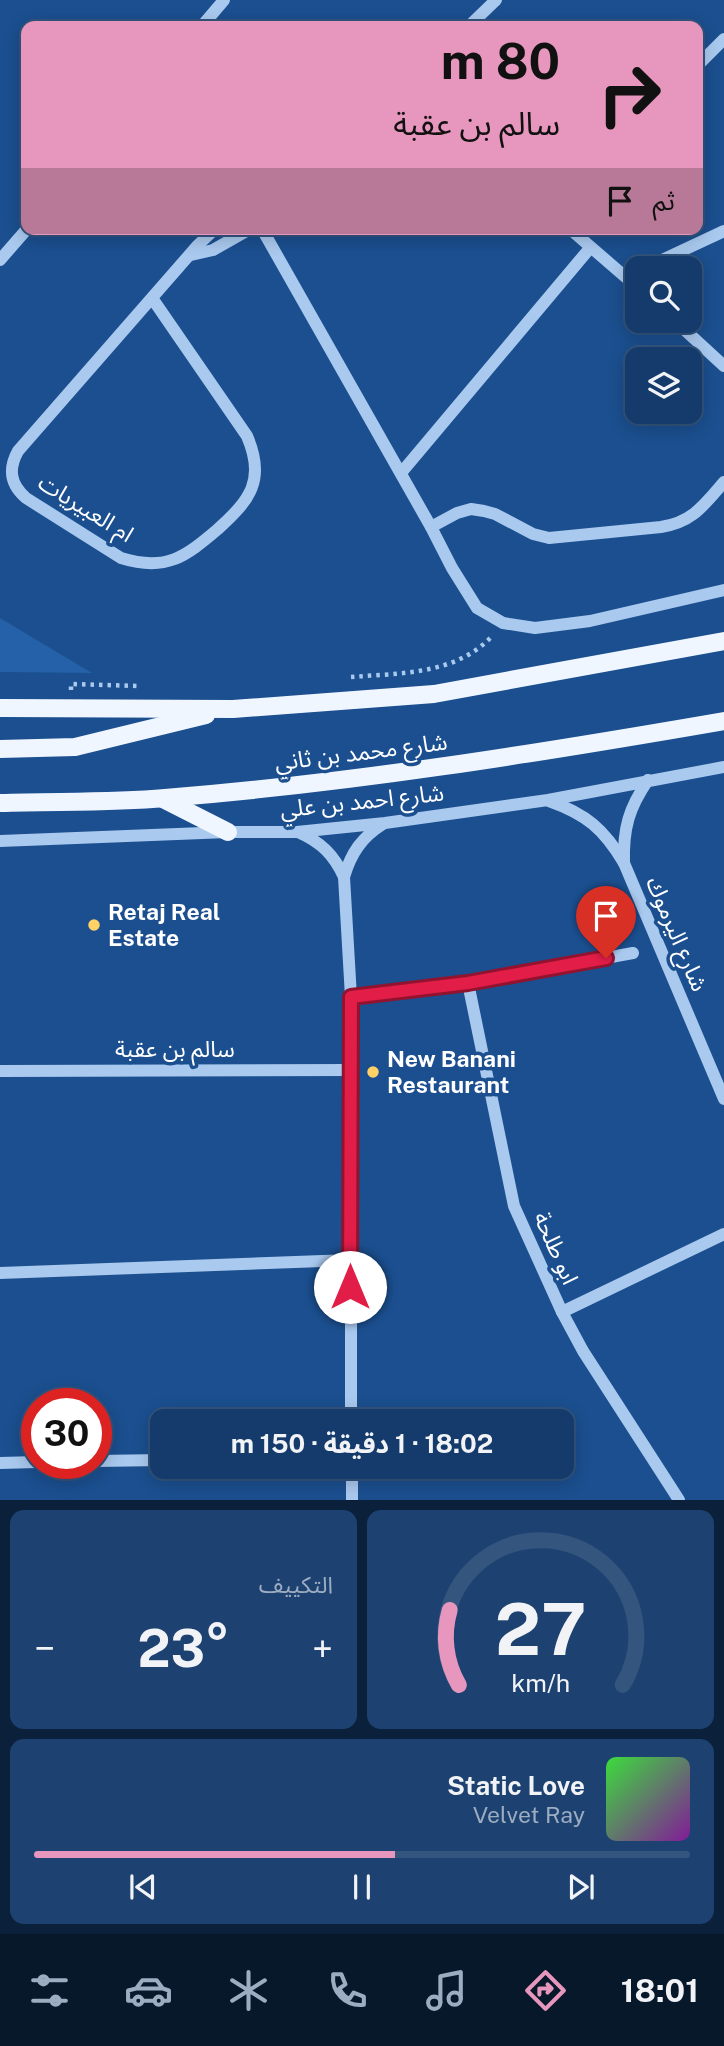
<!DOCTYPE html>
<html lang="ar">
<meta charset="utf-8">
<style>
:root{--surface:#143b6b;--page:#1d4271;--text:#f1f3f6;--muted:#9dadc1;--line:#33557e;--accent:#e797bd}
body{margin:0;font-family:"Public Sans","Noto Sans Arabic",sans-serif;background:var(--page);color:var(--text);direction:rtl;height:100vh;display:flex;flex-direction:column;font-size:26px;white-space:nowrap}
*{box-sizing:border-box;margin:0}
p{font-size:23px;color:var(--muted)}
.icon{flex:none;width:38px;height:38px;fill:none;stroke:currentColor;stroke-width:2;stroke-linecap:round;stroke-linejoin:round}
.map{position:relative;height:1500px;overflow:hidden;direction:ltr}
.details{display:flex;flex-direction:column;gap:10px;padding:10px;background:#0b203b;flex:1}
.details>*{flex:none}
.hud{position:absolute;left:21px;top:21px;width:682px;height:214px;border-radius:14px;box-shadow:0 4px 18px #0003,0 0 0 2px var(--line);direction:rtl;background:#e797bd;color:#111;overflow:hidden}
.controls{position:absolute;left:625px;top:256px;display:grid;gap:14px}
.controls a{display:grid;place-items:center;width:77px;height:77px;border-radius:14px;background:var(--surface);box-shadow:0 4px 18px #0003,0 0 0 2px var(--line);font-size:35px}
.speed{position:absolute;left:21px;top:1388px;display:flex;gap:14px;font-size:35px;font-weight:700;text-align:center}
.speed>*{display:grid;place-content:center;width:91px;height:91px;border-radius:50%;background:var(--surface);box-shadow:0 4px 18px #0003,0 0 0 2px var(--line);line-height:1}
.speed .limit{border:10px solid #d22;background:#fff;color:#111}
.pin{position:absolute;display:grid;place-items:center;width:60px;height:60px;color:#fff;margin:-72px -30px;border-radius:50% 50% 50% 0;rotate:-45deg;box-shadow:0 0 7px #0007}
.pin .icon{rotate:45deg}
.me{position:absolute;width:77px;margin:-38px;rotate:0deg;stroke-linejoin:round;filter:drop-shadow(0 0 5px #0008)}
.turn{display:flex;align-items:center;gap:24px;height:147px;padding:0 28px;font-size:32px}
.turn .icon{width:91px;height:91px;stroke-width:2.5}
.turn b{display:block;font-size:49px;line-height:60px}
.then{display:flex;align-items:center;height:66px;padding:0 28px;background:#0003;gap:14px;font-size:26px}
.big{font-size:52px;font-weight:700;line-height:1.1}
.details .tile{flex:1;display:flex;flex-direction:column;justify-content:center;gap:10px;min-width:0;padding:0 24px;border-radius:14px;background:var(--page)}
.details .dial{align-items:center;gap:0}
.dial svg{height:182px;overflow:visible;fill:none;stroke:var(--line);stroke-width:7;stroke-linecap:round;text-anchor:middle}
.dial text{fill:var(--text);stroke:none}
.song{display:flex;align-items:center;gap:21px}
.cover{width:84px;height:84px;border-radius:10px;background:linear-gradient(135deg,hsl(120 70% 55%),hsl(290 70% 35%))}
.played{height:7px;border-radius:4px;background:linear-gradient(90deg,var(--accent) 55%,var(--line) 55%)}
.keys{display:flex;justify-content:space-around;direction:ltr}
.heat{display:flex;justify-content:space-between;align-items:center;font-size:38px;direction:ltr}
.details .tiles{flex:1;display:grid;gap:10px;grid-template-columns:1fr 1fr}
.tile:last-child{grid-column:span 2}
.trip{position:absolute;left:150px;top:1409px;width:424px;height:70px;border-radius:14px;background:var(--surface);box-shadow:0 4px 18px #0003,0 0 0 2px var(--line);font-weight:700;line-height:70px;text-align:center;direction:rtl}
.tabs{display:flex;height:112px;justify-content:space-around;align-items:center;background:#08182b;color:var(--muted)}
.tabs .icon{width:49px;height:49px}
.tabs .current{color:var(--accent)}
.tabs b{font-size:32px;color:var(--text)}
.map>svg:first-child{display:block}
</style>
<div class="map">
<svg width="724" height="1500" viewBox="0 0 724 1500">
<rect width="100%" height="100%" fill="#1b4f8f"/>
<!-- green -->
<path fill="#2461a8" d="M0 618 92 673 0 672Z"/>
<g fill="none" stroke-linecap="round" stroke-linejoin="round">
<!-- path -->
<g stroke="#a9c9ee" stroke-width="4.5" stroke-dasharray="3.5 5" stroke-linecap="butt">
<path d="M351 677C400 673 457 675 493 635"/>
<path d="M71 690V684L140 686"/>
</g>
<!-- minor -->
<g stroke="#a9c9ee" stroke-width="12">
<path d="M202 26 224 0"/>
<path d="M469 26 496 0"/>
<path d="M698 65 724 39"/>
<path d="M262 229 431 527 452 568 477 608 503 623 535 628 590 621 724 590"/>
<path d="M570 229 637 287"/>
<path d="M191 255 213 250 250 229"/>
<path d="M0 260 27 229"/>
<path d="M645 268 724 231"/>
<path d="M152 298 247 436C266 480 250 500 218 529 185 557 166 572 121 558L26 498C10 484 8 469 18 451L198 245 215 229"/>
<path d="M674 320 724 366"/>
<path d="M401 473 590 248"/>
<path d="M431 527 457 513 471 509 484 511 495 514 533 534 549 538 661 527C693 522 704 505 724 482"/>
<path d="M549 801C586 814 604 829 624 863L724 1099"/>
<path d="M298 832C321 842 334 855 344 877"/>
<path d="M0 841 228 832H297L385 823 548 800 724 767"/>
<path d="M624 863C623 828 629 808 648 780"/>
<path d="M468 983 514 1206 562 1312 583 1351 679 1500"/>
<path d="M351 997 468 983 633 953"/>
<path d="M0 1071 351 1070"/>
<path d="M0 1273 350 1260"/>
<path d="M562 1312 724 1234"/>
<path d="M351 1421V997L344 877C351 853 362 837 383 824"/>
<path d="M96 1461 163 1460"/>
<path d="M0 1463 37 1462"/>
<path d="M352 1466V1500"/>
</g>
<!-- major -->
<g stroke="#f0f6ff" stroke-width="18">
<path d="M0 708 233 709 434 694 724 641"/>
<path d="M0 749 75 747 206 715"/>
<path d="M163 799 228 832"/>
<path d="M0 803C55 801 110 803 165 798 353 783 539 753 724 721"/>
</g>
</g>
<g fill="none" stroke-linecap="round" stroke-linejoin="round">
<defs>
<path id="route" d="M350 1287 351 997 468 983 606 958"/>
</defs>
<!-- route casing -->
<use href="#route" stroke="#92132f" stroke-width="18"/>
<!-- route -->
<use href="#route" stroke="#e11d48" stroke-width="12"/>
</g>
<!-- markers -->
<g fill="#ffd166" stroke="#1b4f8f" stroke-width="2.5">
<circle cx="94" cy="925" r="7"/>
<circle cx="373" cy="1072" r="7"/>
</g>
<g text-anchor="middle" stroke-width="7" stroke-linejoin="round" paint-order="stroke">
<!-- street labels -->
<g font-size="23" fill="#fff" stroke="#1b4f8f">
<text transform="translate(86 508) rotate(32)" y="8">ام العبيريات</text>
<text transform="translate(361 752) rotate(-7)" y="8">شارع محمد بن ثاني</text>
<text transform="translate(362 801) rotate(-6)" y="8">شارع احمد بن علي</text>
<text transform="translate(677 934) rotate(67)" y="8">شارع اليرموك</text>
<text x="175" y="1057">سالم بن عقبة</text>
<text transform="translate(556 1248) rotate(66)" y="8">ابو طلحة</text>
</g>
<!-- poi labels -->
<g font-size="23" font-weight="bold" fill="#fff" stroke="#1b4f8f" text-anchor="start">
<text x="108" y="920">Retaj Real<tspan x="108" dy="26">Estate</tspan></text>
<text x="387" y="1067">New Banani<tspan x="387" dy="26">Restaurant</tspan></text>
</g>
</g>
</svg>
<div class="controls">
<a><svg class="icon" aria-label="search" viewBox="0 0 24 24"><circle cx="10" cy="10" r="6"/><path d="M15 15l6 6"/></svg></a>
<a><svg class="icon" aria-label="layers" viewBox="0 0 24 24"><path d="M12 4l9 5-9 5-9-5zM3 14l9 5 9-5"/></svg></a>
</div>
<div class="speed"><div class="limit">30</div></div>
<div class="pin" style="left:606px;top:958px;background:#d93025"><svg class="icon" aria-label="arrive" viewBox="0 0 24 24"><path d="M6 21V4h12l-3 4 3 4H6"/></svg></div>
<svg class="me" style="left:350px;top:1287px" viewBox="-20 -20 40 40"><circle r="19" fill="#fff"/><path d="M0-13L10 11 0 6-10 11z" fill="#e11d48"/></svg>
<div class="trip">18:02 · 1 دقيقة · 150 m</div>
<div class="hud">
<div class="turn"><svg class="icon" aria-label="right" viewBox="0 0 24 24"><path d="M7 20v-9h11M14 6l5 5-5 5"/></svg><div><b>80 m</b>سالم بن عقبة</div></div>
<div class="then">ثم<svg class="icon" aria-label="arrive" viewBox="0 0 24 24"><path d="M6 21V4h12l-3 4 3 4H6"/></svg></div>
</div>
</div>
<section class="details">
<div class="tiles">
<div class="tile dial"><svg viewBox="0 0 100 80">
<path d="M14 69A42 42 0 1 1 86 69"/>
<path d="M14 69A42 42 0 0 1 10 36" stroke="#e797bd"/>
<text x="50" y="56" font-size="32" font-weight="700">27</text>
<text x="50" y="72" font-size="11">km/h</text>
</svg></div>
<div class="tile"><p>التكييف</p>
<div class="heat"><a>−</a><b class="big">23°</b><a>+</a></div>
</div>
<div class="tile">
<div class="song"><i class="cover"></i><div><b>Static Love</b><p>Velvet Ray</p></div></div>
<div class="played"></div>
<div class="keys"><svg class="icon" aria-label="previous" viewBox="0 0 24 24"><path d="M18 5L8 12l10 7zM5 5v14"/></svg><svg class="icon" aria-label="pause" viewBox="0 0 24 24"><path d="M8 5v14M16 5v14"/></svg><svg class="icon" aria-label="next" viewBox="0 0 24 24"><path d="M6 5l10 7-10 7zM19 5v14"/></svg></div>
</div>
</div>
</section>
<nav class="tabs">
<b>18:01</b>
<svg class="icon current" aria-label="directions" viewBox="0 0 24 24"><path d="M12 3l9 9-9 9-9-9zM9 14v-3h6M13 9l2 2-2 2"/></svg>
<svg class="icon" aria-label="music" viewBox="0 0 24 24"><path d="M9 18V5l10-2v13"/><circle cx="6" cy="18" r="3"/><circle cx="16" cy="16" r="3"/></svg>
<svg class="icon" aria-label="phone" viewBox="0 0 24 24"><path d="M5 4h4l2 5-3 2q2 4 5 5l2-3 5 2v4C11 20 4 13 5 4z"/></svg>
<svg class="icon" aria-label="climate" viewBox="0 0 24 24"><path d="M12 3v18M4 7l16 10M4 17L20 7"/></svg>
<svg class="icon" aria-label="car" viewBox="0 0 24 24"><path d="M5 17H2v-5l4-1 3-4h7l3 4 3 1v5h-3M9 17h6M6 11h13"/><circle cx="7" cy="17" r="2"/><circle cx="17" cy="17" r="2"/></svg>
<svg class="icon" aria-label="filters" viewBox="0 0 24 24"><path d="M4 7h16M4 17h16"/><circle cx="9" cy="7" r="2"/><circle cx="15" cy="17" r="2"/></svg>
</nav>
